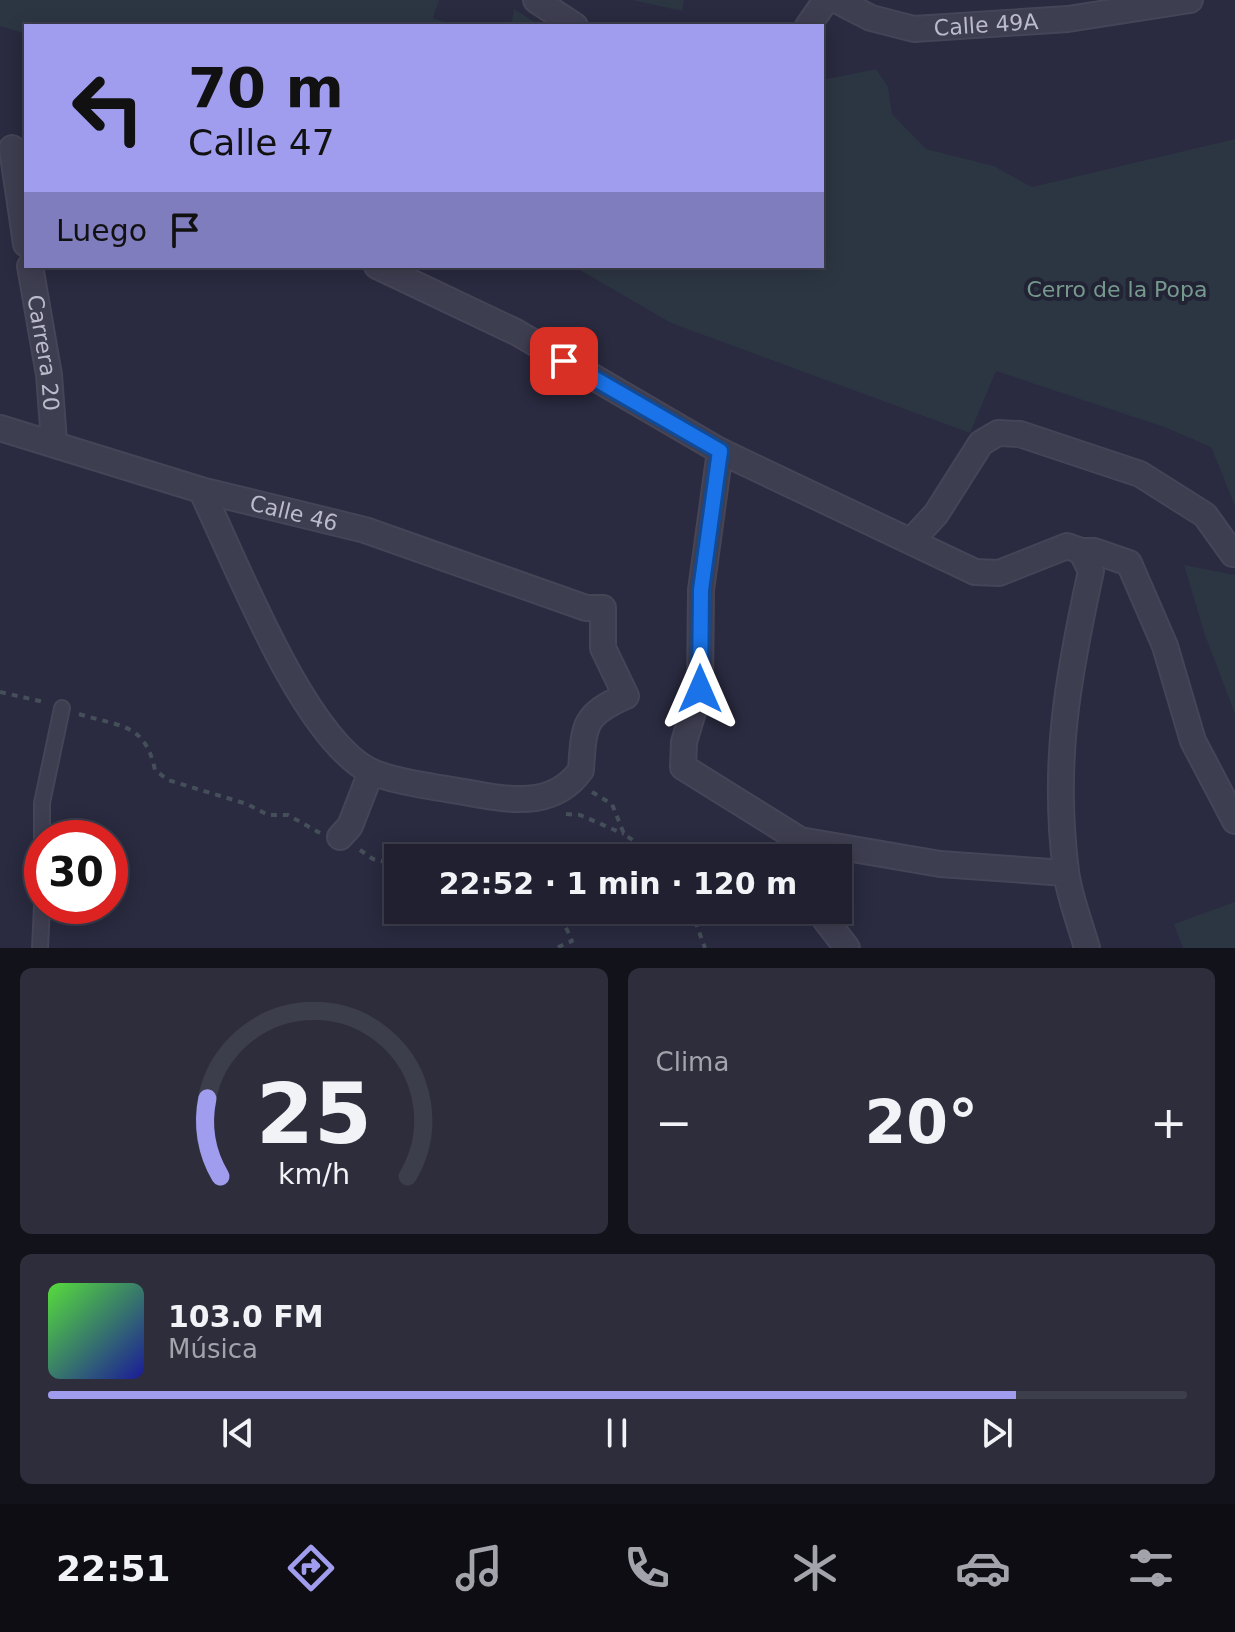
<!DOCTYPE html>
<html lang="es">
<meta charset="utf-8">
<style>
:root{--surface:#202030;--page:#2d2d3c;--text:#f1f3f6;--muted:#a2a3ab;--line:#3d3e4c;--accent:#a19dee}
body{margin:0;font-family:"DejaVu Sans",sans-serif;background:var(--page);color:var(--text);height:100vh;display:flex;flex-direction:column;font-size:30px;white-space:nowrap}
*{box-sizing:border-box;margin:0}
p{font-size:26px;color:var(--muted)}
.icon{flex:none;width:44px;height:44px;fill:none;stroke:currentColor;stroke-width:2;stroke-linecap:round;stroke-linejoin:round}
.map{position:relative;height:948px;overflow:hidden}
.drawer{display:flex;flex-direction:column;gap:20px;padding:20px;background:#12121a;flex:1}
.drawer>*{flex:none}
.hud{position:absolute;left:24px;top:24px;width:800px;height:244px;border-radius:0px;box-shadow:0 4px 20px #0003,0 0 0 2px var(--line);background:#a19dee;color:#111;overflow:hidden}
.speed{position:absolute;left:24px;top:820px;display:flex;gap:16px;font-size:40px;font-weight:700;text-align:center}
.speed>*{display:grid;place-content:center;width:104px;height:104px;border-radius:50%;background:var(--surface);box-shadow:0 4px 20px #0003,0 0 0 2px var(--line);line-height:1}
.speed .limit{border:12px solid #d22;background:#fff;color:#111}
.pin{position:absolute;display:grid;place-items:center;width:68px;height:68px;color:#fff;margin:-34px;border-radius:16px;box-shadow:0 4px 12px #0006}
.me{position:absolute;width:88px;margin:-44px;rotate:0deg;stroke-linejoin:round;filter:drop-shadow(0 0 6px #0008)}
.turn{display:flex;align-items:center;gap:28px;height:168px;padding:0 32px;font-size:36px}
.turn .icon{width:104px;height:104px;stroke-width:2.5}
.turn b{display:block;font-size:56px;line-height:68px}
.then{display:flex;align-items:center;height:76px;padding:0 32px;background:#0003;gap:16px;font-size:30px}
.big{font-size:60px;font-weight:700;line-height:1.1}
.drawer .card{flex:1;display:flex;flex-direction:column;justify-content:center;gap:12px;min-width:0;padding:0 28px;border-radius:12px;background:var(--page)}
.drawer .dial{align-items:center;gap:0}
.dial svg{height:208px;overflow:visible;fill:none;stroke:var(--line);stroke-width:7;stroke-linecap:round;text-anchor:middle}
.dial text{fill:var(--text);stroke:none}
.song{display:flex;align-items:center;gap:24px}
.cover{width:96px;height:96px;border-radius:12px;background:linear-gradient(135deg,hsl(110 70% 55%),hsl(240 70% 35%))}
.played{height:8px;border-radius:4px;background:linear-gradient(90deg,var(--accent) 85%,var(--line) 85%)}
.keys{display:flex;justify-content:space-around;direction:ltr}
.heat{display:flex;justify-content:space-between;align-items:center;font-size:44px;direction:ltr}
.drawer .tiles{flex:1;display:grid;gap:20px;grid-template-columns:1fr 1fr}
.card:last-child{grid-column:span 2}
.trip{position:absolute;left:384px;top:844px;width:468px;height:80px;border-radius:0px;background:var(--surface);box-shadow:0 4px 20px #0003,0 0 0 2px var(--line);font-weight:700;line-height:80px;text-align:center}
.menu{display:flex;height:128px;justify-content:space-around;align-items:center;background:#0d0d13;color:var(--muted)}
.menu .icon{width:56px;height:56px}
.menu .active{color:var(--accent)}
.menu b{font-size:36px;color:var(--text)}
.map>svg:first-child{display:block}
</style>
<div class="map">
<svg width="1235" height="948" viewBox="0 0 1235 948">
<rect width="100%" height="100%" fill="#2a2a40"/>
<!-- green -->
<g fill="#2c3642">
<path d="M0 0H439L433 18 453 26H26V34L0 26Z"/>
<path d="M632 0H684L682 11Z"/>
<path d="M514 9 541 26H511Z"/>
<path d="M876 69 888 87 892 114 926 149 994 166 1032 187 1235 139V506L1211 447 1164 427 996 371 970 433 671 323 573 266H822V80Z"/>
<path d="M1184 565 1235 575V714L1205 635Z"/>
<path d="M1235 902V948H1183L1174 924Z"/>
</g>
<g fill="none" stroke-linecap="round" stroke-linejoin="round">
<defs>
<g id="lane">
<path d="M42 838V803L62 708"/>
<path d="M40 948 42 906"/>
</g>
<g id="street">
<path d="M536 0 575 26"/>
<path id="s1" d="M836 0 871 18 914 29 1068 19 1190 0"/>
<path d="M808 26 826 0"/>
<path d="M12 148 26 244"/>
<path id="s2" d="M30 266 49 375 54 441"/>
<path d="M377 266 516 332 720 451 975 572 999 573 1067 546 1081 551 1091 571C1068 676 1052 763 1066 871 1069 896 1080 923 1087 948"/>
<path id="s3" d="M0 428 201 490 365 530 586 608H603V648L626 696C583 715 584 725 581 770 557 804 519 802 481 795 452 789 393 783 368 770 301 733 236 562 201 490"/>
<path d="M720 451 701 590 700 689 684 742 683 767 800 840 940 864 1066 873"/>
<path d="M912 540 936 514 981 443 998 433 1020 434 1140 474 1205 515 1233 554"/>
<path d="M1081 551H1094L1129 563 1165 646 1193 741 1235 821"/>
<path d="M340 837 350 826 371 772"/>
<path d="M818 910 847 948"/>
</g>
</defs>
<!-- lane casing -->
<use href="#lane" stroke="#454557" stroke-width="18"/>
<!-- street casing -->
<use href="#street" stroke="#454557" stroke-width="28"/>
<!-- path -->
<g stroke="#454f59" stroke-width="4" stroke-dasharray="6 6" stroke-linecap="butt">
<path d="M0 692 44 702"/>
<path d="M79 714C121 727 145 723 155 770L168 780 247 804 268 815H288L320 833"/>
<path d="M592 792 612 804 624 834 658 858"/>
<path d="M566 814 580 815 624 834"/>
<path d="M360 850 373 859 398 865"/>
<path d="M552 910 560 914 572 941 556 948"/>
<path d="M691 910 705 948"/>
</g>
<!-- lane -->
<use href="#lane" stroke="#3e3e51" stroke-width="14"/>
<!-- street -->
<use href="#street" stroke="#3e3e51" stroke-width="24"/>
</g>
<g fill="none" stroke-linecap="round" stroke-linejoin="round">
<defs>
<path id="route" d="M564 361 720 451 701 590 700 689"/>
</defs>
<!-- route casing -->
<use href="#route" stroke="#114b97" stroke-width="20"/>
<!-- route -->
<use href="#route" stroke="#1a73e8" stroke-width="14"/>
</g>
<g text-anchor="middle" stroke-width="8" stroke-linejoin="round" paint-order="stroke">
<!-- street labels -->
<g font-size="22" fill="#bcbbcb" stroke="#232336">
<text dy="8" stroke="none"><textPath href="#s1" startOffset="156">Calle 49A</textPath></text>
<text dy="8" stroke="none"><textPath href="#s2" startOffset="88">Carrera 20</textPath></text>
<text dy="8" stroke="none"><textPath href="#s3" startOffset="306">Calle 46</textPath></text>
</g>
<!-- park labels -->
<g font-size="22" fill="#75998d" stroke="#232336">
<text x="1117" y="297">Cerro de la Popa</text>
</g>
</g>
</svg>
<div class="speed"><div class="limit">30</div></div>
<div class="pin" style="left:564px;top:361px;background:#d93025"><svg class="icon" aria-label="arrive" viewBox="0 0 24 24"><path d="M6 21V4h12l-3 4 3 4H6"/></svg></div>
<svg class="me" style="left:700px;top:689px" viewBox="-20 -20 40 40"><path d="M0-17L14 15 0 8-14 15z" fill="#1a73e8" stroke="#fff" stroke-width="4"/></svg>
<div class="trip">22:52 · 1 min · 120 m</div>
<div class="hud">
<div class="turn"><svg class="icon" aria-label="left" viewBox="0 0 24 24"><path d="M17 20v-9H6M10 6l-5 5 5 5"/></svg><div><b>70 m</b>Calle 47</div></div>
<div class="then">Luego<svg class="icon" aria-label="arrive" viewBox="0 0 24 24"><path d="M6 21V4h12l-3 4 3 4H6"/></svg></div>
</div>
</div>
<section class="drawer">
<div class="tiles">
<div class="card dial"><svg viewBox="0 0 100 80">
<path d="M14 69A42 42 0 1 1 86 69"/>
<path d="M14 69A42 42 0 0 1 9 39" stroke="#a19dee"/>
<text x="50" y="56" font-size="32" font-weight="700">25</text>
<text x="50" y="72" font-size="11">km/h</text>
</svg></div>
<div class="card"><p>Clima</p>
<div class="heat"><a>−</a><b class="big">20°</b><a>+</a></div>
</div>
<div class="card">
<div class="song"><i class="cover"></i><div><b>103.0 FM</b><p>Música</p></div></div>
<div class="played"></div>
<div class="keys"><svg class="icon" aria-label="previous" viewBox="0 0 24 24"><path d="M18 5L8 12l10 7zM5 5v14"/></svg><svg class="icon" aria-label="pause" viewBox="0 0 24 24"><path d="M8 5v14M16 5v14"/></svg><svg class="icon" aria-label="next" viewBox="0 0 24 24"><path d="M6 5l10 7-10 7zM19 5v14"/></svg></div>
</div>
</div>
</section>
<nav class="menu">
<b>22:51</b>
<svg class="icon active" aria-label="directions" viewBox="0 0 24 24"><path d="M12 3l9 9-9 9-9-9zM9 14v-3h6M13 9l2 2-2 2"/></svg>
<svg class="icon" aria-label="music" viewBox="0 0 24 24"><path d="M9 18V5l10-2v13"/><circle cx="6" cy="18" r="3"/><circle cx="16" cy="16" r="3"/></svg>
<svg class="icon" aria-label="phone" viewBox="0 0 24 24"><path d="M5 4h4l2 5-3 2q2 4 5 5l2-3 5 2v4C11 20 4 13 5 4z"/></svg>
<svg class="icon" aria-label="climate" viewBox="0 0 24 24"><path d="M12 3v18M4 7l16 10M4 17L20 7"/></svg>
<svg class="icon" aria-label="car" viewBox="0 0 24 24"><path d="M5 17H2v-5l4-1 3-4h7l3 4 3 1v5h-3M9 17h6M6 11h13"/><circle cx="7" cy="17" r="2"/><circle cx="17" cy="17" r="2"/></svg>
<svg class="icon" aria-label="filters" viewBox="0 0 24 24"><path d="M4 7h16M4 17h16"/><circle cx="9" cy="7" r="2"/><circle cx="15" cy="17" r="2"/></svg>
</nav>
